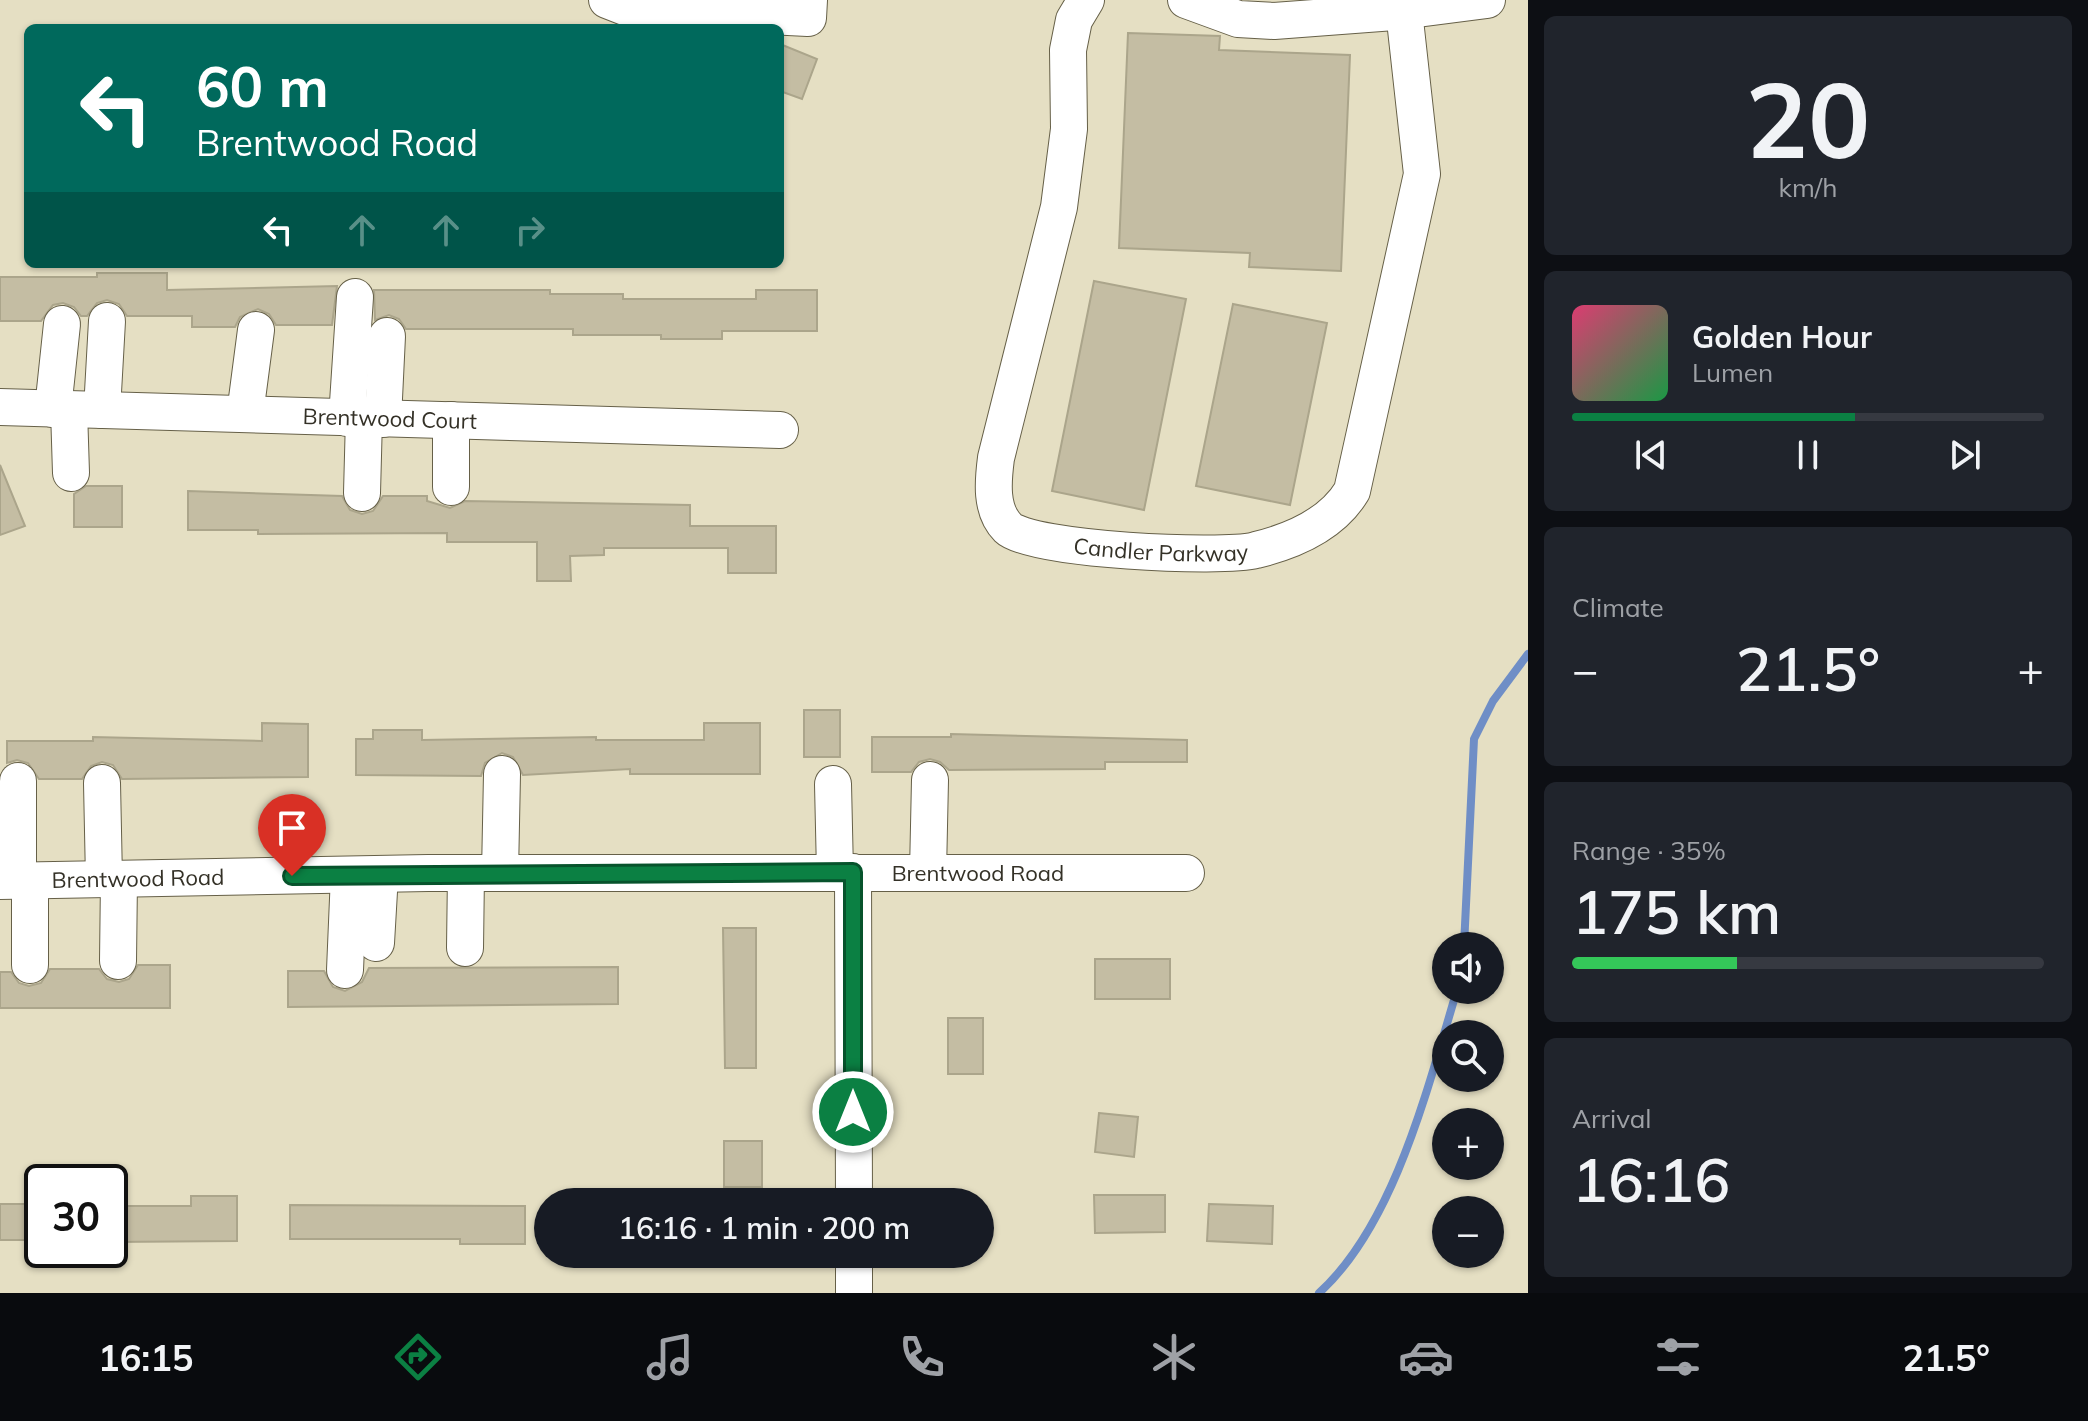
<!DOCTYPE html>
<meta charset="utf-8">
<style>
:root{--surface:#171b24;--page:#20242c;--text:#f1f3f6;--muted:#9ea1a6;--line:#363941;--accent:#0b8043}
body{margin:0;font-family:Mulish,sans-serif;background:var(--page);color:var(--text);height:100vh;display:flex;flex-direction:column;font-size:30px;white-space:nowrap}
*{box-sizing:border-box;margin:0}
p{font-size:26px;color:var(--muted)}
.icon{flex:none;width:44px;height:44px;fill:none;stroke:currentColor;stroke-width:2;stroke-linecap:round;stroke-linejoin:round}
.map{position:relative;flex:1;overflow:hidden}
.panel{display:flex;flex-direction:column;gap:16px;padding:16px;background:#0d0f14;width:560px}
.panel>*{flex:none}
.banner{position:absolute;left:24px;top:24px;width:760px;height:244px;border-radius:12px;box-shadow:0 2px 6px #0004;background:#00695c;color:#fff;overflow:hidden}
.tools{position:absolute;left:1432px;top:932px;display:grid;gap:16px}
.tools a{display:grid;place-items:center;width:72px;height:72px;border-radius:50%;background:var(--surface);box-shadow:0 2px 6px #0004;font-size:40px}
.speed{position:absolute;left:24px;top:1164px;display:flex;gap:16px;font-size:40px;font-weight:700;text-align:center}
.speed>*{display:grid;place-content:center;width:104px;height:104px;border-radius:50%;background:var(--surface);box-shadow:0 2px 6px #0004;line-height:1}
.speed .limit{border:4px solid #111;border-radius:12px;background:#fff;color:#111}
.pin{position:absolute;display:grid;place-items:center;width:68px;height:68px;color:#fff;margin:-82px -34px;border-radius:50% 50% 50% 0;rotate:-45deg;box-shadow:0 0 8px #0007}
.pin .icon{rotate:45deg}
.me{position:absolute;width:88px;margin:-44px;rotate:0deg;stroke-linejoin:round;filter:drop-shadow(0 0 6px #0008)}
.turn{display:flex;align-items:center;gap:28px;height:168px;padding:0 40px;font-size:36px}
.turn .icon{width:104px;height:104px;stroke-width:2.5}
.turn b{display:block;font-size:56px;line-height:68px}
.lanes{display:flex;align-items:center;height:76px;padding:0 40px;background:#0003;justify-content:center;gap:40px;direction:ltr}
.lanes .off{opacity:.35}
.big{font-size:60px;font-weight:600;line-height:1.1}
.panel .card{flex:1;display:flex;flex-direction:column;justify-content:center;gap:12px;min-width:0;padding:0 28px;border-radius:12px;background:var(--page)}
.panel .dial{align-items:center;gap:0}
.dial b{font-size:104px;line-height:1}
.song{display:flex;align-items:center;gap:24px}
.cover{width:96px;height:96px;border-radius:12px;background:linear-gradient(135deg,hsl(340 70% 55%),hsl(140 70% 35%))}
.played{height:8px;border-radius:4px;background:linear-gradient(90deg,var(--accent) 60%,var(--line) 60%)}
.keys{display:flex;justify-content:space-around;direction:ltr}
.heat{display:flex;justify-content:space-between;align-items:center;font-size:44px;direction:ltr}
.charge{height:12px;border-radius:6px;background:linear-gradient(90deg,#34c759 35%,var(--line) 0)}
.trip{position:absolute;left:534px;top:1188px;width:460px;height:80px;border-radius:40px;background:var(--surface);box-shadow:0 2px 6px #0004;font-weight:600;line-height:80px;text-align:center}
.tab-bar{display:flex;height:128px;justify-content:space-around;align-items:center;background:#090b0e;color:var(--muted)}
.tab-bar .icon{width:56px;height:56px}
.tab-bar .active{color:var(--accent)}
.tab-bar b{font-size:36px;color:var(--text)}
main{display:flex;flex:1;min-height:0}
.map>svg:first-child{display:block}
</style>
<main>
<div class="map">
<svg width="1528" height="1293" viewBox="0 0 1528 1293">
<rect width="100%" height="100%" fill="#e5dfc3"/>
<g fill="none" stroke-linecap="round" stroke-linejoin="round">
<!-- stream -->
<g stroke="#6f8ec6" stroke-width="8">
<path d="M1464 946 1474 739 1493 701 1528 654"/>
<path d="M1319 1293C1395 1224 1428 1086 1457 990"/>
</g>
</g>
<!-- building -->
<g fill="#c4bda3" stroke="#aba58b" stroke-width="2">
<path d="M1128 33 1220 36 1219 50 1350 55 1341 271 1249 267 1250 253 1119 248Z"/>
<path d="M780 44 817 59 802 99 780 91Z"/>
<path d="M97 273H167V290L337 286 332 325H276L269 314 258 309 240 317 235 327H192V316H127L119 304 107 300 97 303 87 316H81L74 307 63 303 53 305 41 321H0V277H97Z"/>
<path d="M1094 281 1186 299 1144 510 1052 491Z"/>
<path d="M374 290H550V294H623V299H756V290H817V331H722V339H661V335H573V329H406L399 319 389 315 375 320Z"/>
<path d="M1233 304 1327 323 1290 505 1196 486Z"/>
<path d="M0 465 25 526 0 535Z"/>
<path d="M86 486H122V527H74V494Z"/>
<path d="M188 491 342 496 350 510 362 514 373 511 383 496H427V501L450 508 465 501 690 505V526H776V573H728V548H604V555L570 556 571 581H537V542H447V533L258 534V530H188Z"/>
<rect x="804" y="710" width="36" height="47"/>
<path d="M262 723 308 724V777L122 779 113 765 102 762 91 766 82 779H39L28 763 17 760 7 763V741H93V737L262 741Z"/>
<path d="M704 723H760V774H630V769L523 775 513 757 502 753 485 763 481 776 356 775V739H373V730H422V740L596 737V740H704Z"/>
<path d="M951 734 1187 740V762H1105V769L949 770 940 762 930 759 919 762 911 772H872V737H951Z"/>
<path d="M723 928H756V1068H725Z"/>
<rect x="1095" y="959" width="75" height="40"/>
<path d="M138 965H170V1008H0V972H11L19 983 29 986 41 983 50 969H99L107 979 119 982 129 979Z"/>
<path d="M618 967V1004L288 1007V971H324L333 987 345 991 362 982 369 968Z"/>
<rect x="948" y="1018" width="35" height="56"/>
<path d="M1099 1113 1138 1117 1134 1157 1095 1152Z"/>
<rect x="724" y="1141" width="38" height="46"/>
<path d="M1094 1195H1165V1232L1095 1233Z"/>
<path d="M191 1196H237V1241L112 1242V1206H191Z"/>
<rect x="0" y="1204" width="42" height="36"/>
<path d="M1209 1204 1273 1206 1272 1244 1207 1241Z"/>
<path d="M290 1205 525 1206V1244H460V1239H290Z"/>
</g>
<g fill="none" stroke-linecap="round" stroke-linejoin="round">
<defs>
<g id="minor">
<path d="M607 0 630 9 808 18 809 0"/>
<path id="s1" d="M1086 0 1074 20 1068 50 1069 129 1059 207 996 458C993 481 990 510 1008 528 1030 550 1223 559 1256 550 1293 541 1332 524 1352 491L1422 174 1404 11"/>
<path d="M1186 0 1238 19 1274 21 1394 12 1487 0"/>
<path id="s2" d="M0 407 780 430"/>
<path d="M53 409 62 324"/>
<path d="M69 410 71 473"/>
<path d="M102 410 107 321"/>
<path d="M245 414 256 330"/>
<path d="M347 418 355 297"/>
<path d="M383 419 387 336"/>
<path d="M451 420V487"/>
<path d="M362 493 364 418"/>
<path d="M18 781V880"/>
<path d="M102 783 104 879"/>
<path d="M833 784 835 872"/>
<path d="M853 872 854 1202"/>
<path d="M928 872 930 780"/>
<path d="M500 873 502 774"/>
<path d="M30 880V965"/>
<path id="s3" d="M0 881 428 873H1186"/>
<path d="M376 943 380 874"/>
<path d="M465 948 466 873"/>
<path d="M118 961 119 879"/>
<path d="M345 970 349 875"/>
<path d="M854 1254V1293"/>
</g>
</defs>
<!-- minor casing -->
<use href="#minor" stroke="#666048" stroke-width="38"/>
<!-- minor -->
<use href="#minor" stroke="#fff" stroke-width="36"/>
</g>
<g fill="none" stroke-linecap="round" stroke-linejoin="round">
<defs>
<path id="route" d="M292 876 853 872V1112"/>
</defs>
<!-- route casing -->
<use href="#route" stroke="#07532c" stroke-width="20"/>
<!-- route -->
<use href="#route" stroke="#0b8043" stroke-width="14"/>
</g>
<g text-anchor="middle" stroke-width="7" stroke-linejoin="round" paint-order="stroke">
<!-- street labels -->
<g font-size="22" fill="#343127" stroke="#e5dfc3">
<text dy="8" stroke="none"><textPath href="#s2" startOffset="390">Brentwood Court</textPath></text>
<text dy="8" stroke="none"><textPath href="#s1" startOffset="700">Candler Parkway</textPath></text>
<text dy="8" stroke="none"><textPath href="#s3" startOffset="978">Brentwood Road</textPath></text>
<text dy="8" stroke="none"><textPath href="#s3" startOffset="138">Brentwood Road</textPath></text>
</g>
</g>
</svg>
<div class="tools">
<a><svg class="icon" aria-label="sound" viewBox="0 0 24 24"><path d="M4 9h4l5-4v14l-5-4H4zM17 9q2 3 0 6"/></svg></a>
<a><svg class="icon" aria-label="search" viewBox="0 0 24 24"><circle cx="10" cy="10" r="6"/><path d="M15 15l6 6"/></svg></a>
<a>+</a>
<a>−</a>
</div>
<div class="speed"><div class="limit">30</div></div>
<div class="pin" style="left:292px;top:876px;background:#d93025"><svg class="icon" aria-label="arrive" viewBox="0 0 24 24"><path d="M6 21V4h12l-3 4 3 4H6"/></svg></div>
<svg class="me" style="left:853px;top:1112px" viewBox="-20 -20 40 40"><circle r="17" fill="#0b8043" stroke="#fff" stroke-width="3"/><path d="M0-11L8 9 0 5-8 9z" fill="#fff"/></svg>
<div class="trip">16:16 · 1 min · 200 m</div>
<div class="banner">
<div class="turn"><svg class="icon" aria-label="left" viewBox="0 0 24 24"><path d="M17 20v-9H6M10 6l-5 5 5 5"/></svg><div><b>60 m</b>Brentwood Road</div></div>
<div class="lanes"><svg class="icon" aria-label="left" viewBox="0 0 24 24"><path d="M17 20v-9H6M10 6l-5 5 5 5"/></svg><svg class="icon off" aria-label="ahead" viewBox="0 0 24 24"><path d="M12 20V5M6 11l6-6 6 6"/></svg><svg class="icon off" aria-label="ahead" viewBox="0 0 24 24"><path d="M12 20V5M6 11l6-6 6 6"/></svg><svg class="icon off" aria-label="right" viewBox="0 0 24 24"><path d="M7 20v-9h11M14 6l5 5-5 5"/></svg></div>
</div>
</div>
<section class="panel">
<div class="card dial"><b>20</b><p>km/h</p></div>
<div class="card">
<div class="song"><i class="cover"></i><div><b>Golden Hour</b><p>Lumen</p></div></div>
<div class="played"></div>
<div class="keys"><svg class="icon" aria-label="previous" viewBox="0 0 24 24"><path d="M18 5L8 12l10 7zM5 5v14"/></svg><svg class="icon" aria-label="pause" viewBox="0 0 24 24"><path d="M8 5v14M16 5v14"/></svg><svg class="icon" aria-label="next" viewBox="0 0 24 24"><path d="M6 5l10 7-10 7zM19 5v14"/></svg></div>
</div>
<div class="card"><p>Climate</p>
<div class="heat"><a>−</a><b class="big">21.5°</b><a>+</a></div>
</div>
<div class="card"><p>Range · 35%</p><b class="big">175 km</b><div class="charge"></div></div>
<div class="card"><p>Arrival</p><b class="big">16:16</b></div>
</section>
</main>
<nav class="tab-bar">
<b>16:15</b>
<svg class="icon active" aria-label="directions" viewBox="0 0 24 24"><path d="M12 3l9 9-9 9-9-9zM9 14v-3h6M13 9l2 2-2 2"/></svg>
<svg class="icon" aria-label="music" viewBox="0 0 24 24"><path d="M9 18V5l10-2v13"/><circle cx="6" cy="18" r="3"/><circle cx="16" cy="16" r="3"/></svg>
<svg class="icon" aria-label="phone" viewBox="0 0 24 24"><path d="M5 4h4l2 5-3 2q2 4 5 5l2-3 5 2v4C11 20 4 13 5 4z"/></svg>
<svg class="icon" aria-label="climate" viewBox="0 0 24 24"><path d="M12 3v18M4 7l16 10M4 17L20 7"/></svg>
<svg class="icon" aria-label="car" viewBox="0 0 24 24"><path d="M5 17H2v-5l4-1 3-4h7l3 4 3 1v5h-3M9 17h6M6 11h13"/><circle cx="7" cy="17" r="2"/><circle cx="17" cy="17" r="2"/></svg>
<svg class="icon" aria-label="filters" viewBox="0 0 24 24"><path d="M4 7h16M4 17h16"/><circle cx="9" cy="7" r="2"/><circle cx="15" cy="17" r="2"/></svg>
<b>21.5°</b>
</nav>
